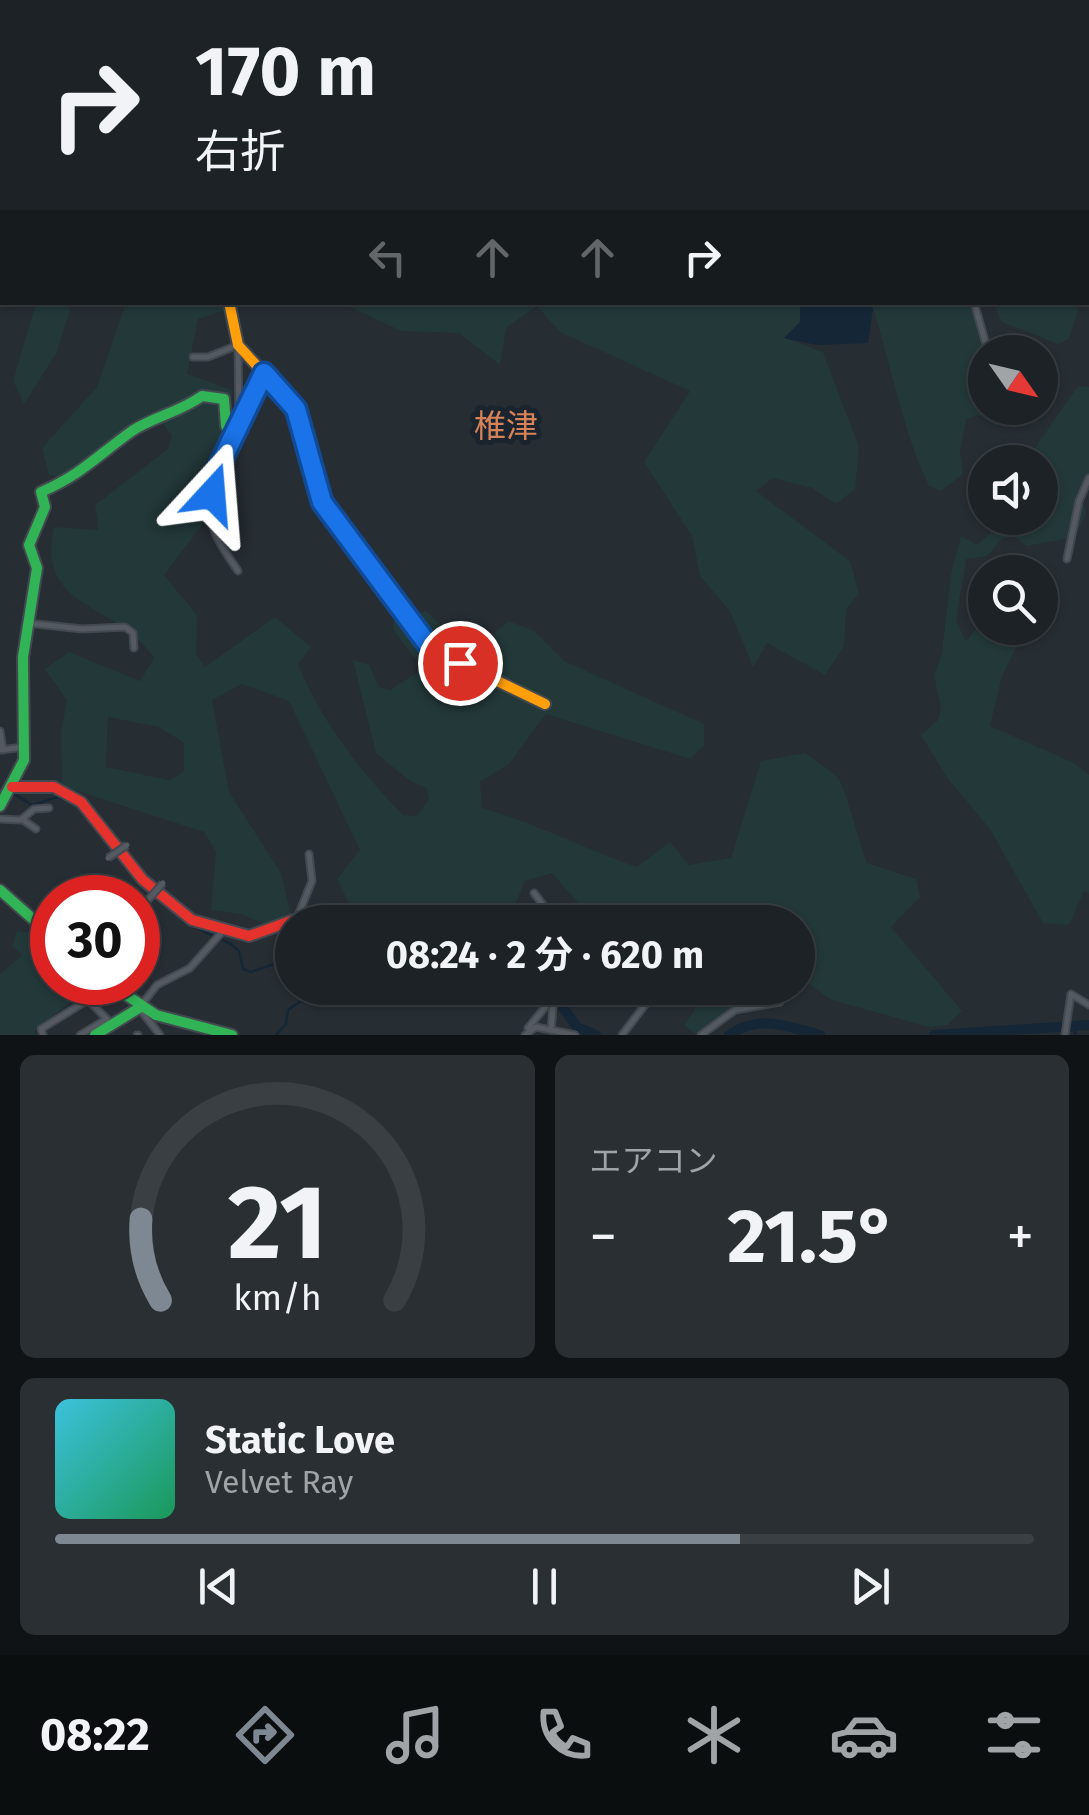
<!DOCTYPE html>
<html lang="ja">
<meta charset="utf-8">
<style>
:root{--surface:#1c2226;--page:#292f32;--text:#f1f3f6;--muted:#a0a4a7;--line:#3a3f43;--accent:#7e8893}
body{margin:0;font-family:"Fira Sans","Noto Sans JP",sans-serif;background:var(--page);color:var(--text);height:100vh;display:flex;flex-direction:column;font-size:38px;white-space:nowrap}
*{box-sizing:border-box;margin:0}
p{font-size:32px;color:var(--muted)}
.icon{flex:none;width:55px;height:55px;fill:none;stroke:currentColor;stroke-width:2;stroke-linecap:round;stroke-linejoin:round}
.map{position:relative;height:1035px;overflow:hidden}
.side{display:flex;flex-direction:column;gap:20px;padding:20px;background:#0f1315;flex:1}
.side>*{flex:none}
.guide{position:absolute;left:0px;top:0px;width:1090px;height:305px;box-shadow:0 2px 8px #0004,0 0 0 2px var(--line);background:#1c2226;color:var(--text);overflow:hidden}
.needle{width:65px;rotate:124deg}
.controls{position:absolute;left:968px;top:335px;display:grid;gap:20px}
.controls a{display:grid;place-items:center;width:90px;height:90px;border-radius:50%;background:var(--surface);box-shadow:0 2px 8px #0004,0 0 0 2px var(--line);font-size:50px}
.speed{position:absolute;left:30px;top:875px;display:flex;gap:20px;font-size:50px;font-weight:700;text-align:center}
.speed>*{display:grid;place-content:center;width:130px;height:130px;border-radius:50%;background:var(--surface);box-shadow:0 2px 8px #0004,0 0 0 2px var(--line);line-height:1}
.speed .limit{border:15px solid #d22;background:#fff;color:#111}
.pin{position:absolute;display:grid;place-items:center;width:85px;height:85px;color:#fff;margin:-42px;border:5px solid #fff;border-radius:50%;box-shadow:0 2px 10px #0007}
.me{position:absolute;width:110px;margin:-55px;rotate:19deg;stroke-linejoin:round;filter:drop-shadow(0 0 8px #0008)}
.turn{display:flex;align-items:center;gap:35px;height:210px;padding:0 30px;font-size:45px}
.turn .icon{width:130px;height:130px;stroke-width:2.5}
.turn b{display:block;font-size:70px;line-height:85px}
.lanes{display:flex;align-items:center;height:95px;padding:0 30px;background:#0003;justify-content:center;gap:50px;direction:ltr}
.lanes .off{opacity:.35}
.big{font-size:75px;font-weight:700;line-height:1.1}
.side .widget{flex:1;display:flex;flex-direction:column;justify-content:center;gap:15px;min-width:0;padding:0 35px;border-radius:15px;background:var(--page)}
.side .dial{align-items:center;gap:0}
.dial svg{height:260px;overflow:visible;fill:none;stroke:var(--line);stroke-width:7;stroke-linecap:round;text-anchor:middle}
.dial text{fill:var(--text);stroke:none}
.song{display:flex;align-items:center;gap:30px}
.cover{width:120px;height:120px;border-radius:15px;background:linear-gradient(135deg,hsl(190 70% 55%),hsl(150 70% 35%))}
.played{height:10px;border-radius:5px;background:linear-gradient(90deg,var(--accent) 70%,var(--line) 70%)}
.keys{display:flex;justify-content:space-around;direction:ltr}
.heat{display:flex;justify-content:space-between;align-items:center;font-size:55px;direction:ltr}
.side .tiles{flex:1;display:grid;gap:20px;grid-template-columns:1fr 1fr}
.widget:last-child{grid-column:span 2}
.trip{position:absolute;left:275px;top:905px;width:540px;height:100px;border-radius:50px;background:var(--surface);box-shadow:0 2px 8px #0004,0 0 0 2px var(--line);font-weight:700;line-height:100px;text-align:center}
.menu{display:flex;height:160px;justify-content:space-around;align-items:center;background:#0b0e0f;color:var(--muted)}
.menu .icon{width:70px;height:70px}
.menu .on{color:var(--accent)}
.menu b{font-size:45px;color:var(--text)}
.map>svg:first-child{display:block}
</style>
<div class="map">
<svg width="1089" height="1035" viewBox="0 0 1089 1035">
<rect width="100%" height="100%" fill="#262d33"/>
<!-- green -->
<g fill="#233839" fill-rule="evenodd">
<path d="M755 302 800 303V322L785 338 823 352 859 447 855 489 836 504 812 488 773 478 756 491 850 561 859 593 846 610 844 646 825 675 767 643 753 667 730 611 700 576 692 536 644 462 690 391 560 332 537 306 506 328 500 365 459 333 401 331 342 303Z"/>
<path d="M36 303H72L57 352 24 404 13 381Z"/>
<path d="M126 303H225L226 310 198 319 187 374 232 390 227 492 164 575 197 615 196 654 205 667 275 617 311 647 298 664C321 721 360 771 403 815L416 816 429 800 427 788 410 781 376 753 353 660 369 665 379 687 390 690 423 669 393 630 394 620 426 611 470 653 509 621 534 631 564 661 704 724V746L690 759 546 714 509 764 480 782 482 808C538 824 583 848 637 867L670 842 689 865 731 858 761 761 805 753C816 761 829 769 838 778 845 785 860 846 867 863L916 879 920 897 891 927 962 1011 947 1025 929 1027 832 1000 798 976V922H589L588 914 552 873 525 881 508 922H358L337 879 360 850 289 701 242 684 212 700 229 792 281 873 291 915 281 931 241 914 211 910 216 852 204 832 62 786 61 732 67 700 45 669 69 652 140 681 154 658C118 602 35 611 54 527L99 530 95 505 168 449 172 436 155 413 91 454 68 478 49 475 42 448 97 387ZM108 717 159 727 184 743V772L169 780 106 767Z"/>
<path d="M867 303H973L993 349 1004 352H985V408H1018L996 426 979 415 966 419 960 453 963 474 940 491 929 486C902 429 892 368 873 308Z"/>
<path d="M993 303V302L1080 303 1069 339 1058 344 1002 322Z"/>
<path d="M1078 386 1089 387V477L1080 490 1086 513 1075 537 1027 546 1015 537 1003 538 987 556 966 559 956 620 966 641 985 618V628H1026L1002 676 990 726 1074 763 1089 775V894L1084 891 1069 925 1043 923 990 829 948 779 921 735 938 720 941 708 934 676 942 653 951 574 961 536 977 545 991 533 985 518H1040V462H1025Z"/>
<path d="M17 931 39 934 52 944V982L94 983 35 1030 36 1035H0V974L22 955 12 946Z"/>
<path d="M710 988H784L754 1006 739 1005 695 1034 684 1025Z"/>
</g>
<!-- water -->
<path fill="#152637" d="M800 303H867L873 308 868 343 817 345 784 338 800 322Z"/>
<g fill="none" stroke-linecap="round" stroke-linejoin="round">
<!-- stream -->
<g stroke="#152637" stroke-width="2.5">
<path d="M11 792 32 805 58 797 78 805"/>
<path d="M99 831 139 883 191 925 231 944 239 951 243 969 251 972 277 963 292 968"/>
<path d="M1072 1025 1076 1035"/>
<path d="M276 1035 286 1024 288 1010 305 998 303 988"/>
</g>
<!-- river -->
<g stroke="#152637" stroke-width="10">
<path d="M549 988 577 1027 596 1035"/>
<path d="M305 998C320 998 340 1001 350 988"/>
<path d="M729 1035C761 1014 784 1026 820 1035"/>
<path d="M934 1035 1089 1025"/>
</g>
<defs>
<g id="street">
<path d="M64 0V2"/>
<path d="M127 0 128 2"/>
<path d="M1037 0 1039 2"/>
<path d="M1046 2 1048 0"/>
<path d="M1088 66 1089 68"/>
<path d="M1088 248 1089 250"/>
<path d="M974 302 987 348"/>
<path d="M193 357H208L238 345 239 418"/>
<path d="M1067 559 1079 501 1089 478"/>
<path d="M238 571C230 558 218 544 214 530 198 480 241 415 263 373"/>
<path d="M27 623 82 629 125 627 133 633 134 648"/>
<path d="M0 731 3 750"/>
<path d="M0 750 24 747"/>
<path d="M0 819 21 820 34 809 49 808"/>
<path d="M22 819 36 829"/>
<path d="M534 893 556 922"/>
<path d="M297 918 312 881 309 854"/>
<path d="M452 922 472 918 484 922"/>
<path d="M513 922 543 907"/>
<path d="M703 922 710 916"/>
<path d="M546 988 553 1006 551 1030"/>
<path d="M528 1028 551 1000"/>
<path d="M43 1035 41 1029 88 1000 107 1019 80 1035"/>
<path d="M137 1035H138"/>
<path d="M160 1035 139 1008 157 985 190 968 222 932"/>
<path d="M525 1035 536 1027 575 1035"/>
<path d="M622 1035 658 988"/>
<path d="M701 1035 735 1010 780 1002"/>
<path d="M1065 1035 1071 994 1089 1005"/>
</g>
<g id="fast">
<path d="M0 806 24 760 23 657 37 568 29 545 45 507 41 492C82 474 97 456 132 431 153 417 180 412 202 396L224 399 226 426 233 434"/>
<path d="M0 890 52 936"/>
<path d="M107 982 156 1015 232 1035"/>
<path d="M95 1035 139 1008"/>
</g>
<path id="slow" d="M229 302 238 345 296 409 322 502 433 650 545 704"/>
<path id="jam" d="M12 787H54L81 802 143 880 192 920 249 936 302 917 329 922"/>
</defs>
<!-- street casing -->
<use href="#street" stroke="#434950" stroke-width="9"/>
<!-- fast casing -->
<use href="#fast" stroke="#434950" stroke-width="14"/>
<!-- slow casing -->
<use href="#slow" stroke="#434950" stroke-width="14"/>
<!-- jam casing -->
<use href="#jam" stroke="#434950" stroke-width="14"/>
<!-- street -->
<use href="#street" stroke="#555a62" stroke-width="5"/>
<!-- fast -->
<use href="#fast" stroke="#30b455" stroke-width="10"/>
<!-- slow -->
<use href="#slow" stroke="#ff9f0a" stroke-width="10"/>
<!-- jam -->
<use href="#jam" stroke="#e5322d" stroke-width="10"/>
<defs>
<g id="street-bridge">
<path d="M108 858 127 845"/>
<path d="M147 901 163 883"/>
</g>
</defs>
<!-- street-bridge casing -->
<use href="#street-bridge" stroke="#434950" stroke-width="9" stroke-linecap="butt"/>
<!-- street-bridge -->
<use href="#street-bridge" stroke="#555a62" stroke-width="5"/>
</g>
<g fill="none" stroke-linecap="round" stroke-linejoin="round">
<defs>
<path id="route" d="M212 494 218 468 264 373 296 409 322 502 432 650 460 663"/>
</defs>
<!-- route casing -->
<use href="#route" stroke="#114b97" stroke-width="25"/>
<!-- route -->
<use href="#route" stroke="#1a73e8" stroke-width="18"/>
</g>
<g text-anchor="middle" stroke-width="10" stroke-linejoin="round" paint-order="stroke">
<!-- quarter labels -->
<g font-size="32" fill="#d88257" stroke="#19242e">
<text x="506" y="437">椎津</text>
</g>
</g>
</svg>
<div class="controls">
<a><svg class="needle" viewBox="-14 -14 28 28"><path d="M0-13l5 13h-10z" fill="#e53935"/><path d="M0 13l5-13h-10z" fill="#a0a4a7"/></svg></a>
<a><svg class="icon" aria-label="sound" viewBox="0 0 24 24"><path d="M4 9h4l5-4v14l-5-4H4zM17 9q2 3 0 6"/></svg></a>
<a><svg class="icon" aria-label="search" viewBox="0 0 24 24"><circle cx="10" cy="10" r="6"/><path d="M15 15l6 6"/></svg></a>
</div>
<div class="speed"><div class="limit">30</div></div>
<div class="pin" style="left:460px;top:663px;background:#d93025"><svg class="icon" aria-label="arrive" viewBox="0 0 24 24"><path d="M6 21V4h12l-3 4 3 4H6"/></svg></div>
<svg class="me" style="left:212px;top:494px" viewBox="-20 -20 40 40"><path d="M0-17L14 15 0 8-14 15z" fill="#1a73e8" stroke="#fff" stroke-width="4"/></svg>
<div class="trip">08:24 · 2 分 · 620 m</div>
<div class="guide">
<div class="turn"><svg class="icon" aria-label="right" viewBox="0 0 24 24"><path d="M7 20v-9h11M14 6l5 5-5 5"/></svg><div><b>170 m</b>右折</div></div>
<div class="lanes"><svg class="icon off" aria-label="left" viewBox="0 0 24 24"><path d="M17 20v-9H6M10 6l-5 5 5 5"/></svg><svg class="icon off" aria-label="ahead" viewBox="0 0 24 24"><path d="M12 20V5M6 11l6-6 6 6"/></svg><svg class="icon off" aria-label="ahead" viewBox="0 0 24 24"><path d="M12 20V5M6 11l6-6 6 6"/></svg><svg class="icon" aria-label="right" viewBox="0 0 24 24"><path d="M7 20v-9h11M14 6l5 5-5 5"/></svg></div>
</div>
</div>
<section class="side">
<div class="tiles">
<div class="widget dial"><svg viewBox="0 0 100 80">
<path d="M14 69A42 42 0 1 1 86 69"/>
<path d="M14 69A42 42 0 0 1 8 44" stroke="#7e8893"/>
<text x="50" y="56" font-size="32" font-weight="700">21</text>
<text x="50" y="72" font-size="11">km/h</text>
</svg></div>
<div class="widget"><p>エアコン</p>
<div class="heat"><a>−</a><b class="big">21.5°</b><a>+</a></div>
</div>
<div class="widget">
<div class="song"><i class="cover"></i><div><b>Static Love</b><p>Velvet Ray</p></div></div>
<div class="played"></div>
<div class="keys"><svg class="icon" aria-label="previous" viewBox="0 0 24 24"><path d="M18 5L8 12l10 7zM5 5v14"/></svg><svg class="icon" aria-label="pause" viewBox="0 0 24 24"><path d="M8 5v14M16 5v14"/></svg><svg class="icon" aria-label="next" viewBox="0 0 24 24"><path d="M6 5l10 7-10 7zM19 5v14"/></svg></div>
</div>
</div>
</section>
<nav class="menu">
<b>08:22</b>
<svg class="icon on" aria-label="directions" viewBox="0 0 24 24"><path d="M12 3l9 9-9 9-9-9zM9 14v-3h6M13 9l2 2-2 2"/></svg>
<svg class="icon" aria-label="music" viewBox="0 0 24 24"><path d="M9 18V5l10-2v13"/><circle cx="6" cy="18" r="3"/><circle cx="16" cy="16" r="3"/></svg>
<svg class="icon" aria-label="phone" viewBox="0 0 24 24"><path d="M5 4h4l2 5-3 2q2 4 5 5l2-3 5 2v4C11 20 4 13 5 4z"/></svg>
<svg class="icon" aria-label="climate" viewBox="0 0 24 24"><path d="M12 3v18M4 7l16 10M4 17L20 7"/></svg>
<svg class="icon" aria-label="car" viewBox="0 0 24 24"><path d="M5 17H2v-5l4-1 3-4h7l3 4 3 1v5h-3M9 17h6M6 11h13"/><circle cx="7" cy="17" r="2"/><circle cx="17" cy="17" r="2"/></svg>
<svg class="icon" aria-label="filters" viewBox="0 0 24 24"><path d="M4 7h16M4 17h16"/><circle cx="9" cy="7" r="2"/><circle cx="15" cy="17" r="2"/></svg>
</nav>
